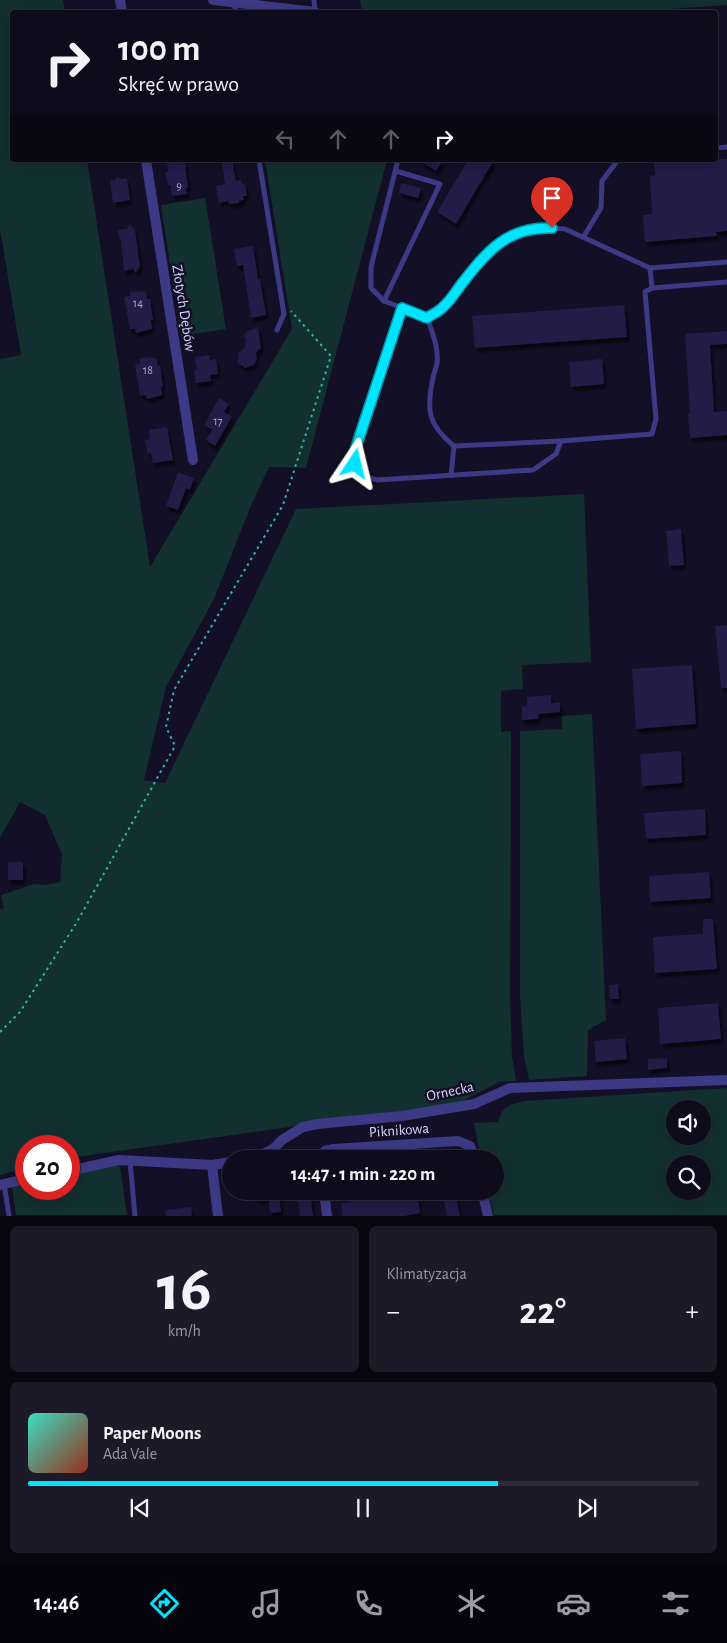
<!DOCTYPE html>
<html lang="pl">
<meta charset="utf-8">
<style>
:root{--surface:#0e0b1c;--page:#1c1929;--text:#f1f3f6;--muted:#9b9ba3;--line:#2e2b3b;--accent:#00e5ff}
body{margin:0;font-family:"Alegreya Sans",sans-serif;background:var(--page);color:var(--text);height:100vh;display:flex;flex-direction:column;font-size:19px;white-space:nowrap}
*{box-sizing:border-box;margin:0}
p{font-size:16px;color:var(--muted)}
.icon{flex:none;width:28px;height:28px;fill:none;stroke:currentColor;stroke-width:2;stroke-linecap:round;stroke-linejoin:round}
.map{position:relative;height:1216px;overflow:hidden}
.details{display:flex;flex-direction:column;gap:10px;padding:10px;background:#08060f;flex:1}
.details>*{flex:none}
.banner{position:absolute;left:10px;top:10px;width:708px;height:152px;border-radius:5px;box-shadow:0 2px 12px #0003,0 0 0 1px var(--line);background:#0e0b1c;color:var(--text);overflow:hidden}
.controls{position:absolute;left:666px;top:1100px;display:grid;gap:10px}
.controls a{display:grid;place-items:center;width:45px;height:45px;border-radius:50%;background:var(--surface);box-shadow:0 2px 12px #0003,0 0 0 1px var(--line);font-size:25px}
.speed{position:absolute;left:15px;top:1135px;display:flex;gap:10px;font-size:25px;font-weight:700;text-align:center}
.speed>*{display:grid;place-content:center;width:65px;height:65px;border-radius:50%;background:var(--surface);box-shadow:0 2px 12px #0003,0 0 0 1px var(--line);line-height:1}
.speed .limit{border:8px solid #d22;background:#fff;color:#111}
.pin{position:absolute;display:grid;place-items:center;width:42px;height:42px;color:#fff;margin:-51px -21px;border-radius:50% 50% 50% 0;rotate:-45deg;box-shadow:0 0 5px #0007}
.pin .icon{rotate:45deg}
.me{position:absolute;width:55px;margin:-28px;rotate:10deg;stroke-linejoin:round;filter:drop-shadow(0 0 4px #0008)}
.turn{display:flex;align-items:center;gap:18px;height:105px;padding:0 25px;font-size:22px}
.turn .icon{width:65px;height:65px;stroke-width:2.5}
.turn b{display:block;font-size:35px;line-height:42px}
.lanes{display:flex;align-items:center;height:48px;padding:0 25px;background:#0003;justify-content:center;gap:25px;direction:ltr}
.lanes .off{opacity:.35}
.big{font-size:38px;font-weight:600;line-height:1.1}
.details .widget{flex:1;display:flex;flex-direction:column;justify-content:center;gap:8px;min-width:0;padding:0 18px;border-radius:8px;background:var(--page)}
.details .dial{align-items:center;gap:0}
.dial b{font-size:65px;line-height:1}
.song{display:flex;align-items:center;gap:15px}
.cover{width:60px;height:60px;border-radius:8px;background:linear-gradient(135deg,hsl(170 70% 55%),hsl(10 70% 35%))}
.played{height:5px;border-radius:2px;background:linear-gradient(90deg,var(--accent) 70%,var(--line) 70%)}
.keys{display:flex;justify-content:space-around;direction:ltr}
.heat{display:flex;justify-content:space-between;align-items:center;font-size:28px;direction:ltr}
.details .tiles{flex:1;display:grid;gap:10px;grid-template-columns:1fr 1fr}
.widget:last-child{grid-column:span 2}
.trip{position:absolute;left:222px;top:1150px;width:282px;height:50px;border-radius:25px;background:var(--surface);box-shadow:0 2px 12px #0003,0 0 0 1px var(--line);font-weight:600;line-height:50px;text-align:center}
.tab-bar{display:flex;height:80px;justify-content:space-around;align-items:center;background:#06040b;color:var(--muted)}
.tab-bar .icon{width:35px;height:35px}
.tab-bar .current{color:var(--accent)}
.tab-bar b{font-size:22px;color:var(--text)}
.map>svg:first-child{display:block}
</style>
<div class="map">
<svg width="727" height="1216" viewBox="0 0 727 1216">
<defs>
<filter id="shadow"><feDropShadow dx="2.5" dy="4.5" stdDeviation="1" flood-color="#0009"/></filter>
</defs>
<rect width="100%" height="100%" fill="#130f26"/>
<!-- green -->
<g fill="#12302f" fill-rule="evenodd">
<path d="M0 0H63L65 12H12V160H87L150 567 292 329 265 160H387L306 468 269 467 250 508 214 599 166 687 144 780 165 783 296 509 584 494 591 662 522 665 523 689 501 691V732L511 731 510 999 512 1057 516 1081 499 1082 459 1103 69 1158V1146H26V1168L0 1175V909L4 908 1 895 34 884 45 885 60 882 62 854 45 815 20 802 0 838V359L21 355 0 229Z"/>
<path d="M360 0H727V5L625 12H362Z"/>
<path d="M205 198 226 329 181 336 161 205Z"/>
<path d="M592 714 606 1020 588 1030 587 1076 529 1080 524 1056 520 995V731L562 729V716Z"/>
<path d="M727 1088V1215H494L488 1191H496V1159H481L474 1123 498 1122C503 1105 508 1106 524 1101ZM675 1109H702V1136H675ZM675 1164H702V1191H675Z"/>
<path d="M116 1164 120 1167 127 1215H16L12 1187 26 1182V1189H69V1174Z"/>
</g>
<!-- building -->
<g fill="#241b47" filter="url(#shadow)">
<path d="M727 159V231L716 232 717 236 645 242 643 215 652 214 650 180V176L655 175 654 161Z"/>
<path d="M167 160H182V164L185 163 188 188H186L187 194 172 196 170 185H168L165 172H168Z"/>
<path d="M222 160H232L236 181 241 180 242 184 245 183 247 196H243L244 200 239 201V203L229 204 228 201 219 203 216 186 225 184Z"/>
<path d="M419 160H443L436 171Z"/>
<path d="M468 160H494L456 224 437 212Z"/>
<path d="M117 177 121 179 127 178 130 200 113 203 110 181 115 180Z"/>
<path d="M401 183 421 188 418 198 399 193Z"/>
<path d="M129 225 135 230 140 266 136 273 133 269 124 271 121 240H120L118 230 127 229Z"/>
<path d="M253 246 258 279H260L266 315 251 318 243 265 237 266 234 249Z"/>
<path d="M139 291V292L146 291 147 299H150L153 320H151L152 329 136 333 135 329H130L124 297 130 296V292Z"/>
<path d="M624 305 627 337 475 348 472 316Z"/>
<path d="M258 327 261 348 256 353 257 359 254 365 245 368 238 363V353L245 347 246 340 244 335 246 332Z"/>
<path d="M727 331V344L710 345 714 412 727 411V435L690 438 688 414 690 413 685 334Z"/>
<path d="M209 355 210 360 216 359 218 374 210 375 211 381 196 383 194 370H197L195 357Z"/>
<path d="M149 357V358H156L158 366 160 365 163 386 161 387 162 395 147 399 146 395 140 396 135 364 140 363V358Z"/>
<path d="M602 359 604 384 571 387 569 362Z"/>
<path d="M219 398 229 404 224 412 232 417 215 446 206 440 212 430 204 425Z"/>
<path d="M167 427 173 460 153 463 151 453 148 454 145 440 150 439 149 430Z"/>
<path d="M178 472 194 478 190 490 186 488 178 510 166 506Z"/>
<path d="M681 529 684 565 669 566 666 531Z"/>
<path d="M727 625V688H721L715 626Z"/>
<path d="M692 665 696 724 636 729 632 669Z"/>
<path d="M551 695V703L560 702V712L539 714 538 719 522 720V707L527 706V697Z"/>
<path d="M681 751 682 783 642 786 640 754Z"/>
<path d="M705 809 706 835 646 839 644 813Z"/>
<rect x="8" y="862" width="15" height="18"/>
<path d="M709 872 711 898 650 902 649 876Z"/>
<path d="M703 919H713L717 969 655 973 653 937 703 934Z"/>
<path d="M618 984 619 999H610L609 985Z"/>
<path d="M718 1003 721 1039 660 1044 658 1008Z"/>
<path d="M625 1038 627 1059 596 1062 594 1041Z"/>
<path d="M667 1058V1068L648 1070V1059Z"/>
<path d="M247 1191H284V1198H279L281 1212 270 1213 269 1199 258 1200Z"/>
<path d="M297 1191H310L313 1216H300Z"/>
<path d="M442 1191H455L460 1216H447Z"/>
<path d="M417 1192 420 1213 404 1216H342L341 1203Z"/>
<path d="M191 1207 192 1216H166L165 1210Z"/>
</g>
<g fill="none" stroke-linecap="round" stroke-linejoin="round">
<!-- path -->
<path stroke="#2fb8b0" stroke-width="2" stroke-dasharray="2.5 4" stroke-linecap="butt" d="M0 1032 20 1012 77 922 175 746 166 727 174 690 283 505 331 356 291 311"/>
<!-- lane -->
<g stroke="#3d3a85" stroke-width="5">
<path d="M314 0 315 12"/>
<path d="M234 3 236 12"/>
<path d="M715 148 727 147"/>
<path d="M259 160 284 314 277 330"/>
<path d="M396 171 440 184 384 301 427 317"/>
<path d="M584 236 601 208 602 181 618 160"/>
<path d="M650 268 727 262"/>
<path d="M384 301 371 288V267L398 160"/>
<path d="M402 308 356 447 355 464 360 474 377 480 533 470 556 454 561 441 652 434 656 419 645 292 652 288"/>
<path d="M427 317 443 308 479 261 498 243 514 233 539 227 565 229 650 268 652 288 727 282"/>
<path d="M427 317C432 332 439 348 437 363 436 368 434 373 433 378 426 410 428 425 454 446L561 441"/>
<path d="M451 475 454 446"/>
<path d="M130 1161 135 1216"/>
<path d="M4 1184 9 1216"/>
</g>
<!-- street -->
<g stroke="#3d3a85" stroke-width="10">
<path d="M120 0 122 12"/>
<path d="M213 0 315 12"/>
<path d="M146 160 193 460"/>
<path d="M247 1159 259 1156 273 1149 282 1140 303 1127 317 1124 402 1116 474 1104 510 1088 727 1080"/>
<path d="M321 1159 325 1151 334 1149 458 1141 470 1146 475 1159"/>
<path d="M212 1165 218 1216"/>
<path d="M69 1171 119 1160 212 1165 231 1162"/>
<path d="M0 1185 26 1179"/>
<path d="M324 1191 327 1216"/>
<path d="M482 1191 488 1216"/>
</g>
</g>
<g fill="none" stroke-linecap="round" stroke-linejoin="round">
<defs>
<path id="route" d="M355 464 356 447 402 308 427 318C432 314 439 312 443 307 450 301 455 293 460 286 486 253 506 226 552 228"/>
</defs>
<!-- route casing -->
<use href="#route" stroke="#0095a6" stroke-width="12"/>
<!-- route -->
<use href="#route" stroke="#00e5ff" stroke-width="9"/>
</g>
<g text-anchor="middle" stroke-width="5" stroke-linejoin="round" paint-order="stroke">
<!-- number labels -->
<g font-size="12" fill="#aca6d1">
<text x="179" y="190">9</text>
<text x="138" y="307">14</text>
<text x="148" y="374">18</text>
<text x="218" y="425">17</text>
</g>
<!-- street labels -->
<g font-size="15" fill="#d9d4ff" stroke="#130f26">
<text transform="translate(184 308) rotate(81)" y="5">Złotych Dębów</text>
<text transform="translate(450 1091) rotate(-12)" y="5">Ornecka</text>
<text transform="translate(399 1130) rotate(-4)" y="5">Piknikowa</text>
</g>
</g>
</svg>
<div class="controls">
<a><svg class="icon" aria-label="sound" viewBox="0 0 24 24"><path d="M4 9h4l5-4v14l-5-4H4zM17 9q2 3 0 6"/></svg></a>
<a><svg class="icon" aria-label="search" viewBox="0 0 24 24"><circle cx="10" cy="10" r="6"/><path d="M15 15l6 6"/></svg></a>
</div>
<div class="speed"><div class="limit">20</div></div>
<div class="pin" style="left:552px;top:228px;background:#d93025"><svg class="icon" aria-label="arrive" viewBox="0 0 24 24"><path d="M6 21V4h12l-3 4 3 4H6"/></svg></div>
<svg class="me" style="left:355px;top:464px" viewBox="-20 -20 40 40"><path d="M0-17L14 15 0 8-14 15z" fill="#00e5ff" stroke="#fff" stroke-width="4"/></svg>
<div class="trip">14:47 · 1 min · 220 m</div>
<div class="banner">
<div class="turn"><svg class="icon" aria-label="right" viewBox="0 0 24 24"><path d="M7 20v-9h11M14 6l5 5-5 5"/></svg><div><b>100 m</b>Skręć w prawo</div></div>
<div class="lanes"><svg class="icon off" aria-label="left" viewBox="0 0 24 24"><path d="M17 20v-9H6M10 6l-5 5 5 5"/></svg><svg class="icon off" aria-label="ahead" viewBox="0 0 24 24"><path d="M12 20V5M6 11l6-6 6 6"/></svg><svg class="icon off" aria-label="ahead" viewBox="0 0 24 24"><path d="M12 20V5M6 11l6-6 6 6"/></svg><svg class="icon" aria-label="right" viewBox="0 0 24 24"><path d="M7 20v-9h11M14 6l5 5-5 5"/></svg></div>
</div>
</div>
<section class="details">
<div class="tiles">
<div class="widget dial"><b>16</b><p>km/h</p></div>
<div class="widget"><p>Klimatyzacja</p>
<div class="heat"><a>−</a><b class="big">22°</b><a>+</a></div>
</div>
<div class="widget">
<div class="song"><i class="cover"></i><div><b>Paper Moons</b><p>Ada Vale</p></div></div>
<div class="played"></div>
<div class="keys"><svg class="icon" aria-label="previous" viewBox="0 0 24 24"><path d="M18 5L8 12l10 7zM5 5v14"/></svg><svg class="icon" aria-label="pause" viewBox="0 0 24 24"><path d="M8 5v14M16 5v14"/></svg><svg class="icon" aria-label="next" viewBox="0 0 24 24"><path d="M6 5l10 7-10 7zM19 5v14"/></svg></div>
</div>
</div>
</section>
<nav class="tab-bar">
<b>14:46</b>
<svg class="icon current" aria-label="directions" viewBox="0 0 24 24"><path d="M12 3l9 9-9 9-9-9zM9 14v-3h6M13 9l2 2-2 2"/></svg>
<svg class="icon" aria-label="music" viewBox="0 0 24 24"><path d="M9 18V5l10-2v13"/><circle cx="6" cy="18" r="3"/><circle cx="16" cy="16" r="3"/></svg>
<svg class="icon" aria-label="phone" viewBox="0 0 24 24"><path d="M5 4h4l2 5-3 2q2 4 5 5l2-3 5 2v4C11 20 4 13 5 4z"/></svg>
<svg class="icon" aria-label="climate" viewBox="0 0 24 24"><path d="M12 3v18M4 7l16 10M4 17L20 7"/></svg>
<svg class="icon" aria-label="car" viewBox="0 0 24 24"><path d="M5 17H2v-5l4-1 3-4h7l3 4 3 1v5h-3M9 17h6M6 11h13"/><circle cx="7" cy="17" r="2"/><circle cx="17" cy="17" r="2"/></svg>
<svg class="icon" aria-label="filters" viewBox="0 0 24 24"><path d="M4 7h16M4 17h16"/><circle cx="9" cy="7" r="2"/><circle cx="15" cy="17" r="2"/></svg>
</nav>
